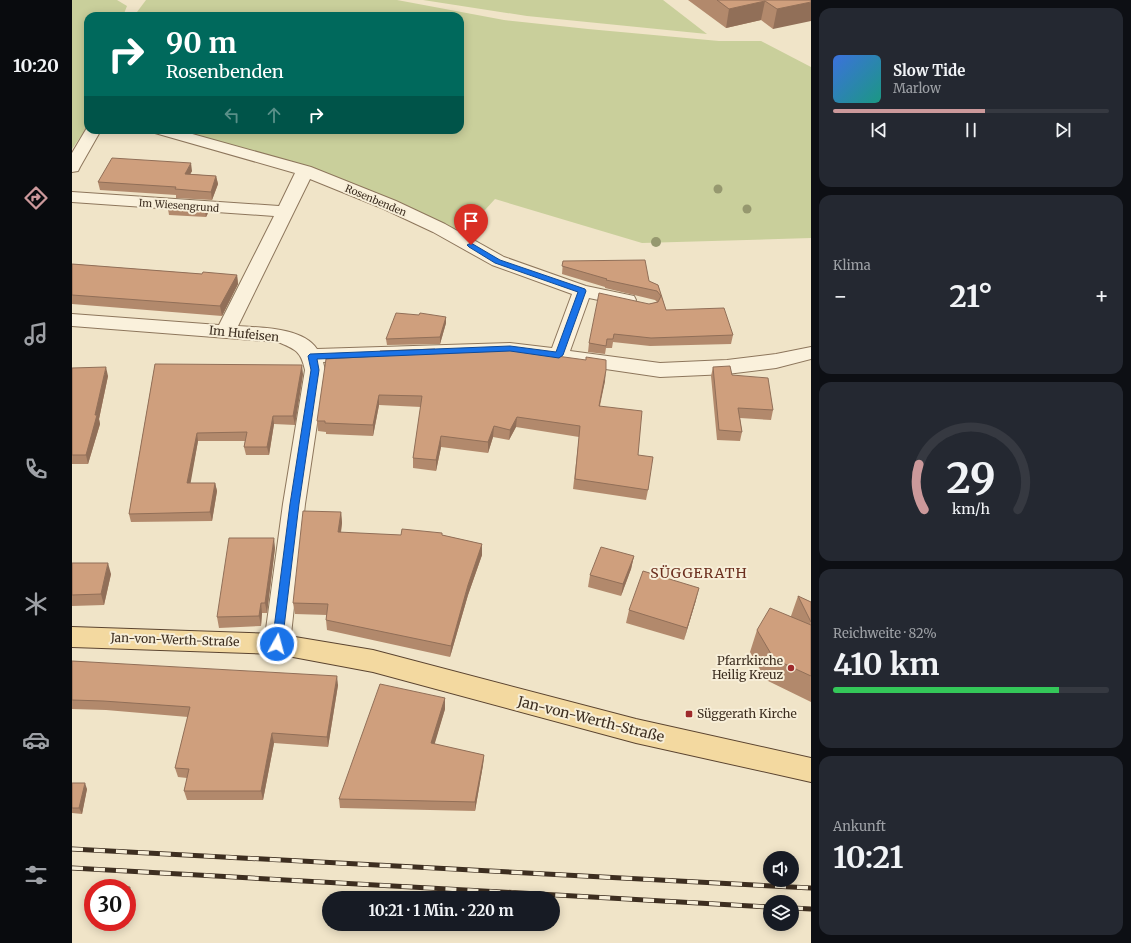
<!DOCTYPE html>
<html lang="de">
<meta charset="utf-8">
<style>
:root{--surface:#171b24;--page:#242831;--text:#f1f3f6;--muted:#9ea1a6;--line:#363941;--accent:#cc999b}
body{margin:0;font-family:Merriweather,serif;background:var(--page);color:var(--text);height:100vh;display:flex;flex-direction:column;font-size:15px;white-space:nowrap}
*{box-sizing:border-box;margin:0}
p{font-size:13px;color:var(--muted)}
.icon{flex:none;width:22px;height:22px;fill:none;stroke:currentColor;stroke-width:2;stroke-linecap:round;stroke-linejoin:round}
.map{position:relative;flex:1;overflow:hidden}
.drawer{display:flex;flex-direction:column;gap:8px;padding:8px;background:#0d0f14;width:320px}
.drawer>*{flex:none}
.banner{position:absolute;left:12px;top:12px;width:380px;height:122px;border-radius:12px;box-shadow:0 2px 10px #0003;background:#00695c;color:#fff;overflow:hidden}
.tools{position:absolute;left:691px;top:851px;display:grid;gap:8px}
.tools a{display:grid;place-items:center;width:36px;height:36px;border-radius:50%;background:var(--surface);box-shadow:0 2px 10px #0003;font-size:20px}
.speed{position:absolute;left:12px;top:879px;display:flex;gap:8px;font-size:20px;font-weight:700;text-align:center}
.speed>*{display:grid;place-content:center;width:52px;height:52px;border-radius:50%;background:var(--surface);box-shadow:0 2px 10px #0003;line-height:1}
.speed .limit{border:6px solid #d22;background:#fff;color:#111}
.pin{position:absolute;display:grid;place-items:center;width:34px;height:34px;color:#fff;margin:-41px -17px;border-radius:50% 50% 50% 0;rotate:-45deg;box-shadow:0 0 4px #0007}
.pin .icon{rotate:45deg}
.me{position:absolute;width:44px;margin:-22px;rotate:7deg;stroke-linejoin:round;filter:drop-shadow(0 0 3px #0008)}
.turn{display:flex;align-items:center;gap:14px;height:84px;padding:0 16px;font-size:18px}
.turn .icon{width:52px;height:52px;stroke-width:2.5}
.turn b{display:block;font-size:28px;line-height:34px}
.lanes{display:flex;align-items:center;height:38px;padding:0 16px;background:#0003;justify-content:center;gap:20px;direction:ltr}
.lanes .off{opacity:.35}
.big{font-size:30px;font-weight:700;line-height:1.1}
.drawer .widget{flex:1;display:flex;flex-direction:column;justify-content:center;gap:6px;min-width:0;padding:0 14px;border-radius:12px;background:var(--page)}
.drawer .dial{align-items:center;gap:0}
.dial svg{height:104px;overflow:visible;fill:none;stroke:var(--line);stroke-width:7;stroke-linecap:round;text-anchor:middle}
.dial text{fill:var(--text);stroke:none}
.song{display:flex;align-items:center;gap:12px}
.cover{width:48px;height:48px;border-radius:6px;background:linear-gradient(135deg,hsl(220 70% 55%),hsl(170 70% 35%))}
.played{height:4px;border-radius:2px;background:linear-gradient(90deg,var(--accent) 55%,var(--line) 55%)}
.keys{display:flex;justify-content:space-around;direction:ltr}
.heat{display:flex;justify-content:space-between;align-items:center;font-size:22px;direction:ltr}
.charge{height:6px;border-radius:3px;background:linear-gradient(90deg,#34c759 82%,var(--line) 0)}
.trip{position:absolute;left:250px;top:891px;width:238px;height:40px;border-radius:20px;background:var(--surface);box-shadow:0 2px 10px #0003;font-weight:700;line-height:40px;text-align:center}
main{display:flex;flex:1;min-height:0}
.menu{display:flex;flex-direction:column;width:72px;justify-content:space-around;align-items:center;background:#090b0e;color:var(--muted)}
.menu .icon{width:28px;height:28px}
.menu .on{color:var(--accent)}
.menu b{font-size:18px;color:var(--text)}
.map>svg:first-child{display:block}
</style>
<main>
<nav class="menu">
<b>10:20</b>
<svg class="icon on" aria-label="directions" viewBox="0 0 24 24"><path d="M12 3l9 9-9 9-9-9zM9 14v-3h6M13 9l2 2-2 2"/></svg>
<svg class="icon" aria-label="music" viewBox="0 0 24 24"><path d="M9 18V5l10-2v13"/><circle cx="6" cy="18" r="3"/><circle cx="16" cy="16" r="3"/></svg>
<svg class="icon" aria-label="phone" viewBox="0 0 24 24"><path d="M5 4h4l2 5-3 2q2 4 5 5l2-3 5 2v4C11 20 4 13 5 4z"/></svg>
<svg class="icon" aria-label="climate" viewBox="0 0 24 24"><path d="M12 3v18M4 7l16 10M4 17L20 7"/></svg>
<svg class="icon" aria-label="car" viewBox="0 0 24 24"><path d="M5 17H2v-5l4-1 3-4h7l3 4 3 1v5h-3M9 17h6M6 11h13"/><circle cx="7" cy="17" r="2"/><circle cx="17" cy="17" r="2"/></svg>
<svg class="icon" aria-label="filters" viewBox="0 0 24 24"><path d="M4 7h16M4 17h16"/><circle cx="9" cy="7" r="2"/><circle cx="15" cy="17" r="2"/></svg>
</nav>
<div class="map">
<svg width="739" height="943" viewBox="0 0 739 943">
<rect width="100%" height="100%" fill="#f0e4c8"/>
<!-- green -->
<g fill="#c9cf9b">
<path d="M0 0H45L55 6 51 16H16V126L0 149Z"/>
<path d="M74 0H325L432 20 516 29 647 41H689L739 67V238L570 243 423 199 391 234 242 169 107 130H388V16H62Z"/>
<path d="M351 0H591L635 34 455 16Z"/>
</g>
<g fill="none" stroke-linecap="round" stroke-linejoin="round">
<defs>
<g id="minor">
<path d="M16 126V130H29L8 167 6 171 0 172V153Z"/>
<path d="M81 130H106L239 167 324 201 373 224 432 257 514 286 562 296 564 300 562 304 555 306 517 298 498 351 588 363 655 360 704 354 739 347V359L704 368 655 374 588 377 438 355 251 362 253 370 233 504 218 644 214 651 205 654 196 651 192 644 211 504 233 370C229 351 223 349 206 342L0 326V314L147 325 202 216 0 202V192L207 206 223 173 83 133ZM238 179 312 209 361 232 420 265 500 294 480 348 438 343 245 349C230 327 189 328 166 326Z"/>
</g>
<path id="major" d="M0 627 205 634 301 650 564 719 739 758V782L564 743 301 672 205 654 0 647Z"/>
</defs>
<!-- minor casing -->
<use href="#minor" stroke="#8d765c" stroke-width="2"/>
<!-- major casing -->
<use href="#major" stroke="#5b4430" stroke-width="2"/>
<!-- minor -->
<use href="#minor" fill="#faf1dc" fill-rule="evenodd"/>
<!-- major -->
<use href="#major" fill="#f3d9a0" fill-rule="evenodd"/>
<defs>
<g id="rail">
<path d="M0 849 739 888"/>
<path d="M0 868 698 907"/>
<path d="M720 908 739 909"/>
</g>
</defs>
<!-- rail casing -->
<use href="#rail" stroke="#3d2e20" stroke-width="5"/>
<!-- rail -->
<use href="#rail" stroke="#f7eed8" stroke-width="3.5" stroke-dasharray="11" stroke-linecap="butt"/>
</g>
<!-- trees -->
<g fill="#96986f">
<circle cx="646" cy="189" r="4.5"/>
<circle cx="675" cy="209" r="4.5"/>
<circle cx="584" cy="242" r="5"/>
</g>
<!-- wall -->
<g fill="#b2896c">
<path d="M616 0H739L701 29 689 20 654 28Z"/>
<path d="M120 171 118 174 144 176 146 184 140 200 104 198V195L28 190 26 182Z"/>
<path d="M135 207 136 213 134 217 97 215 96 209Z"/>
<path d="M491 261 577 281 586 285 594 310 661 335 659 344 578 346 541 342 540 348H534L533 354 516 352 517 343 577 304 585 302 583 300 533 288V287L490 274Z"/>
<path d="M0 264 130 274 165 275 166 284 150 316 0 304Z"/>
<path d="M374 317V323L368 344 315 345 314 339Z"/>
<path d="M363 353 533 381 528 406 566 455 576 490 574 500 501 489 507 437 444 427 437 440 421 437 416 453 369 447 364 471 341 468V458L349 407 307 405 301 436 254 434V432L246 431 245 421Z"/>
<path d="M83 364 231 374 223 425 202 424 197 455H174L172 447 173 441H126L118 483H143L145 491 140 521 59 522 57 514Z"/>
<path d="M641 367 660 375 701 410 699 420 668 418 670 432 668 441 645 440 639 376Z"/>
<path d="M0 368 36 376 27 419 28 424 16 464H0Z"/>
<path d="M269 512 270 523 269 533 329 535 370 533V535L410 544V555L396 595 378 657 255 630 254 620 255 615 223 614 221 603Z"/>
<path d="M203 548 195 613H190L189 626 147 628 145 617Z"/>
<path d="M562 556 559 569 549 596 516 587 518 575Z"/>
<path d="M0 563 39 574 32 605 0 606Z"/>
<path d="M726 596 739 602V702L694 680 678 652 685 630 719 616Z"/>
<path d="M624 600 612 640 554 623 557 610Z"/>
<path d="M0 661 266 685 256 747 202 743 191 800H115L112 791 115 778 106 777 103 768 116 717 34 710 0 709Z"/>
<path d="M373 698V709L362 744 412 755 411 765 403 811 268 808 267 799Z"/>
<path d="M0 783 15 789 10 814 0 813Z"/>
<path d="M23 922H52L51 927 24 925Z"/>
</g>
<!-- shaded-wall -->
<g fill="#916f58">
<path d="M693 1 689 20 654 28 657 9Z"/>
<path d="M739 2V21L701 29 705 9Z"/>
<path d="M119 163 120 171 114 182 113 174Z"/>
<path d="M144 176 146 184 140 200 139 192Z"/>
<path d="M135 207 136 213 134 217 133 211Z"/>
<path d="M165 275 166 284 150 316 148 306Z"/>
<path d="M374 317V323L368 344V337Z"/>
<path d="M230 365 231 374 223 425 221 416Z"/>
<path d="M34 367 36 376 27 419 28 424 16 464 14 455Z"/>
<path d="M534 370 533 381 525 416 527 406Z"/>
<path d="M307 395V405L301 436V425Z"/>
<path d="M201 416 202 424 197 455 195 447Z"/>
<path d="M445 417 444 427 437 440 438 430Z"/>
<path d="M422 426 421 437 416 453V442Z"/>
<path d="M125 433 126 441 117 492 115 483Z"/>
<path d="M369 436V447L364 471V460Z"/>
<path d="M143 483 145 491 140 521 138 512Z"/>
<path d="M269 512 270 523 267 543 266 532Z"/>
<path d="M202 538 203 548 195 613 193 603Z"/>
<path d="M410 544V555L396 595 378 657 379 646 396 585Z"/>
<path d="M562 556 559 569 549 596 551 584Z"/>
<path d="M36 563 39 574 32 605 29 594Z"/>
<path d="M627 588 624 600 612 640 615 628Z"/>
<path d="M189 603 190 613 189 626 187 616Z"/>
<path d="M265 676 266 685 256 747 255 737Z"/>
<path d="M373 698V709L360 753 359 743Z"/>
<path d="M200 733 202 743 191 800 189 791Z"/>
<path d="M412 755 411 765 403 811V802Z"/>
<path d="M13 783 15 789 10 814 7 808Z"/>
<path d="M58 887 60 893 55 911V897Z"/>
<path d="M49 922H52L51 927Z"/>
</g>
<!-- building -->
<g fill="#cf9f7d" stroke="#916f58">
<path d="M645 0H739V2L705 9 693 1 657 9Z"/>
<path d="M40 158 119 163 113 174 144 176 139 192 103 189 104 187 26 182Z"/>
<path d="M98 204 135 207 133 211 96 209Z"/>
<path d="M573 260 577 281 586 285 594 310 652 308 661 335 579 338 542 334 541 339H535L534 346 517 343 527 293 577 304 586 302 589 296 585 291 534 280 535 279 490 266 491 261Z"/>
<path d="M0 264 130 274 131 272 165 275 148 306 0 295Z"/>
<path d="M324 313 347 315 348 313 374 317 368 337 314 339Z"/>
<path d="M363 349 361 353 441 350 514 360V357L534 360V370L527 406 570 411 566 455 581 457 576 490 503 479 508 426 445 417 438 430 422 426 416 442 369 436 364 460 341 458 350 396 307 395 301 425 253 423V421H245L254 359 307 356 308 351Z"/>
<path d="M83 364 230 365 221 416H201L195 447H172L175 432 125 433 115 483H143L138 512 57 514Z"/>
<path d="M658 366 660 375 696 378 701 410 666 408 670 432 647 430 641 367Z"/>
<path d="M34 367 23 415H25L14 455H0V368Z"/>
<path d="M231 511 269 512 266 532 329 535 330 529 370 533V535L410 544 396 585 379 646 254 620 256 604 221 603Z"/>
<path d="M157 538H202L193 603H189L187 616 145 617Z"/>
<path d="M529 547 562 556 551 584 518 575Z"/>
<path d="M0 563H36L29 594 0 595Z"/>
<path d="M571 571 627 588 615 628 557 610Z"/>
<path d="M726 596 739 602V622Z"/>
<path d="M698 608 739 625V676L702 659 685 630Z"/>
<path d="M0 661 265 676 255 737 200 733 189 791H112L117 769 103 768 118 707 31 701 0 700Z"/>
<path d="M308 684 373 698 359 743 412 755 403 802 267 799Z"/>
<path d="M0 783H13L7 808H0Z"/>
<path d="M32 885 58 887 55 897V888H31Z"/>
</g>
<!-- route -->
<path fill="#1a73e8" stroke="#114b97" d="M399 243 428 260 513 289 514 291 491 355 487 358 438 351 245 359 247 370 227 504 210 644 209 647 205 648 202 647 200 644 218 504 239 370 236 356 238 354 438 346 484 352 506 292 423 263 397 247 395 245Z"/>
<!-- markers -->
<g fill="#9e2a2b" stroke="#f7eed8" stroke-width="1.5">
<circle cx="719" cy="668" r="4"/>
<rect x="613" y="710" width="8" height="8" rx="2"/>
</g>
<g text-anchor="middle" stroke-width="4" stroke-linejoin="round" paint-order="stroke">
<!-- far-street labels -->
<g font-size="10" fill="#3d2e20" stroke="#f7eed8">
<text transform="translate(304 200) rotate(23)" y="4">Rosenbenden</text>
<text transform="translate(107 205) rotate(4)" y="4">Im Wiesengrund</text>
</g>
<!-- street labels -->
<g font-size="12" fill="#3d2e20" stroke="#f7eed8">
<text transform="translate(172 334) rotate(6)" y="4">Im Hufeisen</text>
<text transform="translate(103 640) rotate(2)" y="4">Jan-von-Werth-Straße</text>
</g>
<!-- poi labels -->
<g font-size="12" fill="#3d2e20" stroke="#f7eed8" text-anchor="end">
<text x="711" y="665">Pfarrkirche<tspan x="711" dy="14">Heilig Kreuz</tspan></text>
<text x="625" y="718" text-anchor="start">Süggerath Kirche</text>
</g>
<!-- quarter labels -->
<g font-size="14" letter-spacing="1" fill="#6b2e1e" stroke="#f7eed8">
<text x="627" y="578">SÜGGERATH</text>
</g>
<!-- near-street labels -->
<g font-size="14" fill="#3d2e20" stroke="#f7eed8">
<text transform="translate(519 719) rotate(14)" y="5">Jan-von-Werth-Straße</text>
</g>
</g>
</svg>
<div class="tools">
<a><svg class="icon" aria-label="sound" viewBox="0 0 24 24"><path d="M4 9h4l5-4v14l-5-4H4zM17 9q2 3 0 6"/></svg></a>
<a><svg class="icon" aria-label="layers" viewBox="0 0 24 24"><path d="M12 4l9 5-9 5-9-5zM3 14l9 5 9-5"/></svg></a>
</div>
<div class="speed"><div class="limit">30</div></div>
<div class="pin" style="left:399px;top:245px;background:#d93025"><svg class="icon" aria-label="arrive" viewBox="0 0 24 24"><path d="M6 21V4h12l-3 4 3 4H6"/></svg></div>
<svg class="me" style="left:205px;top:644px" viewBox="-20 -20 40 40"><circle r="17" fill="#1a73e8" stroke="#fff" stroke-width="3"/><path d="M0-11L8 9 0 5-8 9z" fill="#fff"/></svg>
<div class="trip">10:21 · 1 Min. · 220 m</div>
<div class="banner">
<div class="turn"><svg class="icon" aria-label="right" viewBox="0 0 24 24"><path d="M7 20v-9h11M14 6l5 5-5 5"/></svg><div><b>90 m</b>Rosenbenden</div></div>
<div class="lanes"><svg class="icon off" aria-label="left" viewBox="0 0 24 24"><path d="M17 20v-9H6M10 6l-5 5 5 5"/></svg><svg class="icon off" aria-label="ahead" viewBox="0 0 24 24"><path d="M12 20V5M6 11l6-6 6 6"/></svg><svg class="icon" aria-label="right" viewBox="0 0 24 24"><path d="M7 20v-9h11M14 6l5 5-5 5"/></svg></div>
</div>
</div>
<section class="drawer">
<div class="widget">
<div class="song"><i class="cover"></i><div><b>Slow Tide</b><p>Marlow</p></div></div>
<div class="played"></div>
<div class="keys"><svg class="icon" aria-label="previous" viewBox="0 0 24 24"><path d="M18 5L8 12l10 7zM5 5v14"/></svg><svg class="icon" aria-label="pause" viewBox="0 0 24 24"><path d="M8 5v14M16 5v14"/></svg><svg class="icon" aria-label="next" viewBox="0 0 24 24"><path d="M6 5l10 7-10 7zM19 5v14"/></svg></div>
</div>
<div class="widget"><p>Klima</p>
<div class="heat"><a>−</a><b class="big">21°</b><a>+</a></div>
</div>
<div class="widget dial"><svg viewBox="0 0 100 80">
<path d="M14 69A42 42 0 1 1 86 69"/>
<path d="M14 69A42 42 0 0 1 10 34" stroke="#cc999b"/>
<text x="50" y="56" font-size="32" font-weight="700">29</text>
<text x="50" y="72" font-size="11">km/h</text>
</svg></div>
<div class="widget"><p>Reichweite · 82%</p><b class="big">410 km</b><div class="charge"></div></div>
<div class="widget"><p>Ankunft</p><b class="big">10:21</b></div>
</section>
</main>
